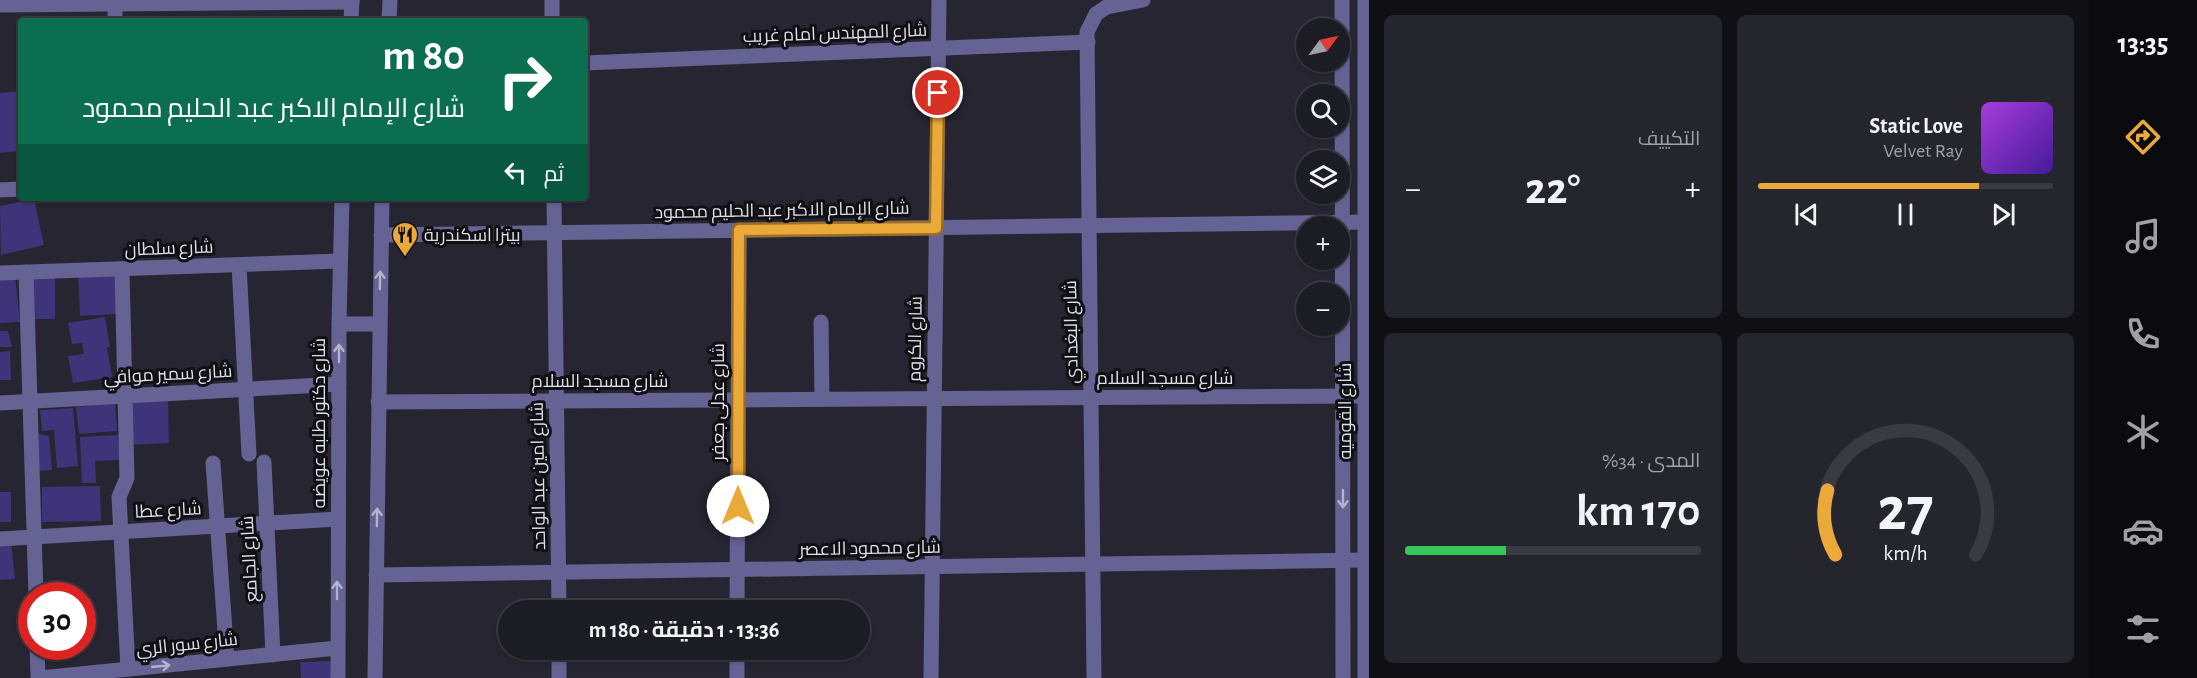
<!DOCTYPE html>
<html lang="ar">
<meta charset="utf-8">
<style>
:root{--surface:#1c1c25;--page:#25252d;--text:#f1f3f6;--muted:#a0a1a7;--line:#3a3a42;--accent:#eba939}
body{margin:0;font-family:"Alegreya Sans",Cairo,sans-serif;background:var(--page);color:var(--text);direction:rtl;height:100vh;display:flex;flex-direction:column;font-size:22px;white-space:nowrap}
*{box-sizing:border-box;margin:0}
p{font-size:20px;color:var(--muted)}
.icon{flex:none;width:33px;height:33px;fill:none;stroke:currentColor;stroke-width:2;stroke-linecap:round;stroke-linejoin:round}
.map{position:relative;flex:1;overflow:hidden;direction:ltr}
.sheet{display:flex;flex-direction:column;gap:15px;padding:15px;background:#0f0f14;width:720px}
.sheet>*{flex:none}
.guide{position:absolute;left:18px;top:18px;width:570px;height:183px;border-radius:6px;box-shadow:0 2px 4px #0004,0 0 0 2px var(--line);direction:rtl;background:#0b6e4f;color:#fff;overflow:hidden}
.needle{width:39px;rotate:57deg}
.buttons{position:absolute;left:1296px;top:18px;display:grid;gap:12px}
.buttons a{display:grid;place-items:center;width:54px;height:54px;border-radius:50%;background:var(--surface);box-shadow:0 2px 4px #0004,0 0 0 2px var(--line);font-size:30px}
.speed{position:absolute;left:18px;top:582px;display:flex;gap:12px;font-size:30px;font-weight:700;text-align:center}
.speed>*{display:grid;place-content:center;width:78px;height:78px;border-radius:50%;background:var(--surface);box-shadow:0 2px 4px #0004,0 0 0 2px var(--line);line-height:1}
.speed .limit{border:9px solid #d22;background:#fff;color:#111}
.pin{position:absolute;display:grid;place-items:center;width:51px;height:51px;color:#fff;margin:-26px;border:3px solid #fff;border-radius:50%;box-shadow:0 2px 6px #0007}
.me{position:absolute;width:66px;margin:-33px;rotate:0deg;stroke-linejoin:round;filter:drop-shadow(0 0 4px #0008)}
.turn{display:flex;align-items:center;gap:21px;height:126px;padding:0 24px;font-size:27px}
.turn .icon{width:78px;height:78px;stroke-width:2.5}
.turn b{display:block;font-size:42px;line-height:51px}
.then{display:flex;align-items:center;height:57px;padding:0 24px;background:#0003;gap:12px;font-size:22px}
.big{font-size:45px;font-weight:700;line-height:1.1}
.sheet .tile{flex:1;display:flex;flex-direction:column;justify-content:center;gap:9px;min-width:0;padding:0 21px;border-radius:9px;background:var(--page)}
.sheet .dial{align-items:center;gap:0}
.dial svg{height:156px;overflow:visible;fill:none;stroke:var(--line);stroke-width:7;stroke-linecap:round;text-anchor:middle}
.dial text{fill:var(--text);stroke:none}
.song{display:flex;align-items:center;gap:18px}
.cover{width:72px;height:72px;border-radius:9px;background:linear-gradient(135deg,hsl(280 70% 55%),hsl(260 70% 35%))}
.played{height:6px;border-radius:3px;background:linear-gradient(90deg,var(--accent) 75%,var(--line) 75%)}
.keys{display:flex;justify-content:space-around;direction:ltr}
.heat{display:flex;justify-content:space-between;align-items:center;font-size:33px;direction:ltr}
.charge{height:9px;border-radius:4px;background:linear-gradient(90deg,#34c759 34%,var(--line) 0)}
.sheet .tiles{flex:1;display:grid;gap:15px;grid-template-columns:repeat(2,1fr)}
.trip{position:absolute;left:498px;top:600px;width:372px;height:60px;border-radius:30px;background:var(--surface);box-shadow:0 2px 4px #0004,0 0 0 2px var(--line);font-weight:700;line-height:60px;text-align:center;direction:rtl}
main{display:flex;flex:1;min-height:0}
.menu{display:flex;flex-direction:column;width:108px;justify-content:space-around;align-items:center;background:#0b0b0f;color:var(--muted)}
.menu .icon{width:42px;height:42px}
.menu .current{color:var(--accent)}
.menu b{font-size:27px;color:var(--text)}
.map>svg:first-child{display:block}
</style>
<main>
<nav class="menu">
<b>13:35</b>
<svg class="icon current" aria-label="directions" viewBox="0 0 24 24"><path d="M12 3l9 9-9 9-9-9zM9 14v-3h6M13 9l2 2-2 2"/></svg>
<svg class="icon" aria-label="music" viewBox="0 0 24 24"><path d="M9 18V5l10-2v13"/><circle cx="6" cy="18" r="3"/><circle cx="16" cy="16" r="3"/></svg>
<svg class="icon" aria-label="phone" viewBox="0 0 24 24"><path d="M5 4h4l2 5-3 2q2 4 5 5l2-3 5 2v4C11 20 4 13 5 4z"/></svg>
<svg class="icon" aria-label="climate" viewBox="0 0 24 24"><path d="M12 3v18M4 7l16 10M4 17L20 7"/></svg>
<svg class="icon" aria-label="car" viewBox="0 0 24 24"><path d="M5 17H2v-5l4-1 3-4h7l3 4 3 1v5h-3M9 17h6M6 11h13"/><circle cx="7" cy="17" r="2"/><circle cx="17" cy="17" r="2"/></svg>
<svg class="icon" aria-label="filters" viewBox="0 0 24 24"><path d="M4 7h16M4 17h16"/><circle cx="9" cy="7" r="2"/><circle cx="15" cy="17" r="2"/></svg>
</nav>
<section class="sheet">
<div class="tiles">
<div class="tile">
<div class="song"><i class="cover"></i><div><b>Static Love</b><p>Velvet Ray</p></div></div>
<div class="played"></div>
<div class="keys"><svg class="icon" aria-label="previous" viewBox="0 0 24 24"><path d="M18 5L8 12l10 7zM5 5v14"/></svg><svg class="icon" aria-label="pause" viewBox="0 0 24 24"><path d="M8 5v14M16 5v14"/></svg><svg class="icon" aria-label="next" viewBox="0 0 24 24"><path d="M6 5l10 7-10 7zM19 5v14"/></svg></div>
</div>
<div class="tile"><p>التكييف</p>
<div class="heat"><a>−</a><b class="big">22°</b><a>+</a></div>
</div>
<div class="tile dial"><svg viewBox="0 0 100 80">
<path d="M14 69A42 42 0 1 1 86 69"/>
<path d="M14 69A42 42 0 0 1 10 36" stroke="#eba939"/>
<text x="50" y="56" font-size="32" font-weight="700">27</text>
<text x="50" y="72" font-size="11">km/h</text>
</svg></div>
<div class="tile"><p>المدى · 34%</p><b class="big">170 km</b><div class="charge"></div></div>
</div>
</section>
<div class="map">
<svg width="1369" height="678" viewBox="0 0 1369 678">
<rect width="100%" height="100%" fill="#262531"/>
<!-- building -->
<g fill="#3f347a">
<path d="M21 91V151L0 153V93Z"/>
<path d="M34 199 44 245 1 255 0 206Z"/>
<path d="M120 271 118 314 80 316 78 273Z"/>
<path d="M28 274 55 275V319H28Z"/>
<path d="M15 275 20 322 0 323V276Z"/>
<path d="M105 317 110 347H107L112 377 73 383 68 356 84 354 82 343 72 344 68 323Z"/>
<path d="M0 331H8L12 347H0Z"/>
<path d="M10 351 11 380H0V352Z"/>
<path d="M168 399 169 443 128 445 125 401Z"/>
<path d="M115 403 117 431 79 434 76 407Z"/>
<path d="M73 408 78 466 57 468 54 430 42 431 40 410Z"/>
<path d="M35 433 49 436 52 470 38 471Z"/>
<path d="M118 435 120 460 95 461 96 483H82L80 437Z"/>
<path d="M100 486 101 521 42 522V487Z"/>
<rect x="0" y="492" width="11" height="30"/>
<path d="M11 541 15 579 0 580V542Z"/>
<path d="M337 661 338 678H301L300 662Z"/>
</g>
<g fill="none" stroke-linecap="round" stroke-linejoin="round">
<!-- minor -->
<g stroke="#656294" stroke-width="15">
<path d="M552 0V21"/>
<path d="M1342 0 1343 678"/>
<path d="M1365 0V678"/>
<path d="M0 5 352 2"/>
<path d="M1107 7 1143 0"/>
<path d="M115 21V4"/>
<path d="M351 21 352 0"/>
<path d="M389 21 390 0"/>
<path d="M585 63 1088 42"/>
<path d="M0 190 21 189"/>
<path d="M554 198 559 610"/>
<path d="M381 235 1364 222"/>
<path d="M239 265 249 454"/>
<path d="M122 269 127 478 119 497 128 669"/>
<path d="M26 272 36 596"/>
<path d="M0 273 340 261"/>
<path d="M821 322 822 399"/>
<path d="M339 324H379"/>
<path d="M378 402 1364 396"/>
<path d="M0 403 339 384"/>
<path d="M264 462 273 655"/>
<path d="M213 463 227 659"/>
<path d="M0 539 338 519"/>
<path d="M376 575 1364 560"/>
<path d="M737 610 739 230"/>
<path d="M37 646 38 678"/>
<path d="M559 650V678"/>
<path d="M40 678 337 648"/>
<path d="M338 678 339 324 342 198"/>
<path d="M375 678 382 198"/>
<path d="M737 678V650"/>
<path d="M931 678 939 0"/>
<path d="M1094 678 1087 32 1096 14 1117 0"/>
</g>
</g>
<!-- one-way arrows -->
<defs><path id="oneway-shaft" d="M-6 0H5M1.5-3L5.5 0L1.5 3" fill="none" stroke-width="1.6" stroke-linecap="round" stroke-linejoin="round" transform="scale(1.5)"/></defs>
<g stroke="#b4b3ca">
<use href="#oneway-shaft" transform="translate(380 280) rotate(-89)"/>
<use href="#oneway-shaft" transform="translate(339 353) rotate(-90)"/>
<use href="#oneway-shaft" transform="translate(1343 499) rotate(90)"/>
<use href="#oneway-shaft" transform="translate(377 517) rotate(-89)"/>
<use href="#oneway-shaft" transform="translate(337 590) rotate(-90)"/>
<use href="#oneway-shaft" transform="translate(161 666) rotate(-6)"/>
</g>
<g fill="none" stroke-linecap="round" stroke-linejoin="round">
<defs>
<path id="route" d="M738 506 739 230 936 228 938 93"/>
</defs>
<!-- route casing -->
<use href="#route" stroke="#996e25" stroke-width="15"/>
<!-- route -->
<use href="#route" stroke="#eba939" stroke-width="10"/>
</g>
<!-- icons -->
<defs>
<symbol id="restaurant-pin" viewBox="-11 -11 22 30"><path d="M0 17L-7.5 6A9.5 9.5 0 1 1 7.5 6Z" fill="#eba939" stroke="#0f0f14"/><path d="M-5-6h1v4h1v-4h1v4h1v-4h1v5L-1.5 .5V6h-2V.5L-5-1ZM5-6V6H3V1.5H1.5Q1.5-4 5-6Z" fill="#111"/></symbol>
</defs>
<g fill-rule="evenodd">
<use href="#restaurant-pin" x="390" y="220" width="30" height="40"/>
</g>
<g text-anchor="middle" stroke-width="6" stroke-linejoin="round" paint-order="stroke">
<!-- street labels -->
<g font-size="18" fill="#dfdfe7" stroke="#0f0f14">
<text transform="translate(835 33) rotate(-2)" y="6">شارع المهندس امام غريب</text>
<text transform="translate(782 210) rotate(-1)" y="6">شارع الإمام الاكبر عبد الحليم محمود</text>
<text transform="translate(169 248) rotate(-2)" y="6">شارع سلطان</text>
<text transform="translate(1071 332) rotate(-91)" y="6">شارع البغدادي</text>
<text transform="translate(915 339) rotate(-89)" y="6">شارع الكروم</text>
<text transform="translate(168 374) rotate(-3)" y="6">شارع سمير موافي</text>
<text x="1165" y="384">شارع مسجد السلام</text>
<text x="600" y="387">شارع مسجد السلام</text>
<text transform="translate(718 402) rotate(-90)" y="6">شارع عدلى جعفر</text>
<text transform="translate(1345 411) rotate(-90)" y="6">شارع القوميه</text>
<text transform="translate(319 423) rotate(-90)" y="6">شارع دكتور طلبه عويضه</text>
<text transform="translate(538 476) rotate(-91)" y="6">شارع امين عبد الواحد</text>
<text transform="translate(168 510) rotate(-3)" y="6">شارع عطا</text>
<text transform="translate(870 548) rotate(-1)" y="6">شارع محمود الاعصر</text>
<text transform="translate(249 559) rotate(-93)" y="6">شارع الجامع</text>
<text transform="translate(187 644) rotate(-6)" y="6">شارع سور الري</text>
</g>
<!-- poi labels -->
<g font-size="18" fill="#dfdfe7" stroke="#0f0f14" text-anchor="start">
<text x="424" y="241">بيترا اسكندرية</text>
</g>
</g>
</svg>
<div class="buttons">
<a><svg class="needle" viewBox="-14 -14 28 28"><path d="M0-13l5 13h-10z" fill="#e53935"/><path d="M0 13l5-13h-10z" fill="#a0a1a7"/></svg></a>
<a><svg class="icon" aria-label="search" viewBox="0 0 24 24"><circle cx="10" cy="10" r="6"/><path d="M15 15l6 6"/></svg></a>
<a><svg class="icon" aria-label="layers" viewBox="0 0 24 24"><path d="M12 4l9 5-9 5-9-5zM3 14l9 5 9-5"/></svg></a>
<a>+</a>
<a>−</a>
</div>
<div class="speed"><div class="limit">30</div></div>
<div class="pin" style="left:938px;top:93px;background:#d93025"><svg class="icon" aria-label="arrive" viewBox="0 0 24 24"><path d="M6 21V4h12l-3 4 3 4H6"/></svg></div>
<svg class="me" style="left:738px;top:506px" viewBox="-20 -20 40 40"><circle r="19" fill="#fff"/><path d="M0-13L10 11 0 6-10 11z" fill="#eba939"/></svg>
<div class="trip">13:36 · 1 دقيقة · 180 m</div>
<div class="guide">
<div class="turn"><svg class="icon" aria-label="right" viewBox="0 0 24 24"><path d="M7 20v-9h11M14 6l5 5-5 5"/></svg><div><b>80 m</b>شارع الإمام الاكبر عبد الحليم محمود</div></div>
<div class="then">ثم<svg class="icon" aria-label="left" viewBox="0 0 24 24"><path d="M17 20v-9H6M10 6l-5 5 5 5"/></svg></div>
</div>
</div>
</main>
